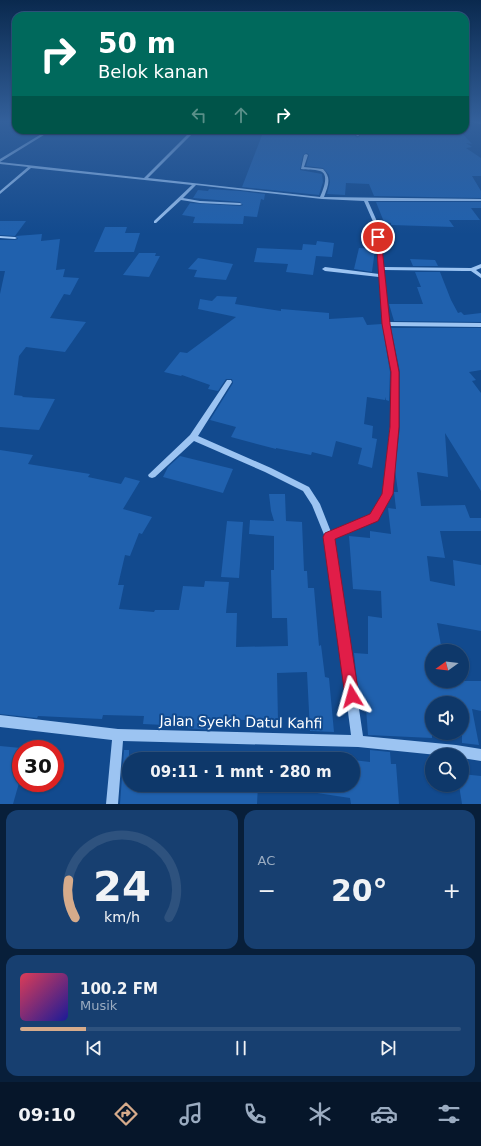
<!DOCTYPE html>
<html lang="id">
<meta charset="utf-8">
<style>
:root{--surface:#0e386a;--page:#173f70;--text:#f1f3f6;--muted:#9bacc1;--line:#2e527e;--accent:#d6ab8b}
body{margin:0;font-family:"DejaVu Sans",sans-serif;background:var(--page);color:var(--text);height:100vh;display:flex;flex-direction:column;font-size:15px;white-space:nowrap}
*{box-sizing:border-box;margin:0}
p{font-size:13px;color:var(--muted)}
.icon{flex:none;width:22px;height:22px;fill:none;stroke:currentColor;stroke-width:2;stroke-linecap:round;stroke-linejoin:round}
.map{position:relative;height:804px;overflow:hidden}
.details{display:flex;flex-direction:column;gap:6px;padding:6px;background:#081f3a;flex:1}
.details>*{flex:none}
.hud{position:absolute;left:12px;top:12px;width:457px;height:122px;border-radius:12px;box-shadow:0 1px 3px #0004,0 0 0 1px var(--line);background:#00695c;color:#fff;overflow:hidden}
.needle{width:26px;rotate:255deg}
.fabs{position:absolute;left:425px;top:644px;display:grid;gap:8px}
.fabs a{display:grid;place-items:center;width:44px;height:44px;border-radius:50%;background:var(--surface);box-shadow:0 1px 3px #0004,0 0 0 1px var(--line);font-size:20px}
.speed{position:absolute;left:12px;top:740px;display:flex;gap:8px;font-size:20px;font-weight:700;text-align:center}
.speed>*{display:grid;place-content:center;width:52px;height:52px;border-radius:50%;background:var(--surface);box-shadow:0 1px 3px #0004,0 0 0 1px var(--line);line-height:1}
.speed .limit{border:6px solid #d22;background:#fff;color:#111}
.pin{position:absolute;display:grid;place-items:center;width:34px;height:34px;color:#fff;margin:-17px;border:2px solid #fff;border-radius:50%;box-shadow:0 1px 4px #0007}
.me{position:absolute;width:44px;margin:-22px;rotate:352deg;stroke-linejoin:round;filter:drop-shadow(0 0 3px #0008)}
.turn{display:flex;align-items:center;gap:14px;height:84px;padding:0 20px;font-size:18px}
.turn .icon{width:52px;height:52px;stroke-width:2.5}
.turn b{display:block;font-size:28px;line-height:34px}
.lanes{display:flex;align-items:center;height:38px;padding:0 20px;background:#0003;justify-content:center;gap:20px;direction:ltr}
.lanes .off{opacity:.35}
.big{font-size:30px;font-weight:800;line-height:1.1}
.details .widget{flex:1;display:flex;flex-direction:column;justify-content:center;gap:6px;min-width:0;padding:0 14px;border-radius:12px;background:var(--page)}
.details .dial{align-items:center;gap:0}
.dial svg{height:104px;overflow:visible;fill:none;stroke:var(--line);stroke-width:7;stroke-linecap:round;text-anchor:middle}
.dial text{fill:var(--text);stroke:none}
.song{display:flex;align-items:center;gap:12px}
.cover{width:48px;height:48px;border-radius:6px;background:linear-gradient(135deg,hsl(350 70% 55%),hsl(240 70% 35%))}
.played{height:4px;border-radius:2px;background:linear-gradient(90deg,var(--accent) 15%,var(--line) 15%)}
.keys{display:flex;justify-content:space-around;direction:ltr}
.heat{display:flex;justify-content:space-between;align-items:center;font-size:22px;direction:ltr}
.details .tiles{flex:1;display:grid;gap:6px;grid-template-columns:1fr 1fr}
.widget:last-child{grid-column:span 2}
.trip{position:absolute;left:122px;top:752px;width:238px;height:40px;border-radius:20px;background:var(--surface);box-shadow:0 1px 3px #0004,0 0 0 1px var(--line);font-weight:800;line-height:40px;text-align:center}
.tab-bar{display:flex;height:64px;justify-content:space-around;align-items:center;background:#06162a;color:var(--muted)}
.tab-bar .icon{width:28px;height:28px}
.tab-bar .active{color:var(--accent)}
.tab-bar b{font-size:18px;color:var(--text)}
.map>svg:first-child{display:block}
</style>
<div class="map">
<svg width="481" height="804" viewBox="0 0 481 804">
<rect width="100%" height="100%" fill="#124a8e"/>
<!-- building -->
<g fill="#2061ae">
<path d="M264 130H351L357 138 360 136 358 130H459L472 144 466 143 472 147 466 148 481 158V176H472L481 191V198L374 196 369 184 346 183 345 195 327 194 330 182 329 175 323 168 306 166 309 155 307 153 303 155 300 170 322 174 323 182 319 195 242 187Z"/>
<path d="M209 189 240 191 265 194 264 200 261 199 257 217 244 216 243 224 193 223 195 217 182 215 190 203 240 206 243 205 240 202 193 198 198 190 208 191Z"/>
<path d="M376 202H481V208H471L480 220H449L454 227 391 225V223L384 222Z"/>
<path d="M0 221H26L15 236 0 235Z"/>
<path d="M105 227H127L125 233H140L134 252H94Z"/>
<path d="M42 234 41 241 60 239 56 270 65 269 63 277 79 278 70 295 64 294 50 318 86 322 65 352 26 347 19 356 14 395 23 396 22 397 55 399 39 430 0 427V294L5 271H0V240H15L18 239 16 236Z"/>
<path d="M317 241 334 243 332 257 316 256 313 275 286 272 288 264 254 262 257 248 302 250 303 244 316 245Z"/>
<path d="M359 248 375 249 372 272 354 269Z"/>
<path d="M139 253H156L155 256H160L149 277 123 275Z"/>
<path d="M198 258 233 264 226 280 194 277 197 270 188 269Z"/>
<path d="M410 259 435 260 438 266H413Z"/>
<path d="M415 272H440L451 300 458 313 461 312 464 315 481 313V322L394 321 389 304H423L417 287H421Z"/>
<path d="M217 296 237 297 235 304 281 311V309L329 313V319L363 317 367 325 382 324 390 372 389 401 386 400V397L385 400 367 397 364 424 373 426 372 438 377 439 372 468 358 464 362 448 336 441 332 457 312 452 311 455 276 448V449L231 437 236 427 210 420 233 383 232 379H226L218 391 208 389 210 385 182 375 181 376 164 372 180 352 187 353 236 317 198 309 200 299 212 301Z"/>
<path d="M391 328H481V370L469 372 476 380 472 381 481 393V491L445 433 448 477 417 472 421 506 465 505 470 518H481V531H440L445 558 427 556 430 581 455 586 453 560 481 565V631L437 623 442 651H432V681H481V711L472 709 479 745 462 743V703H432V738L368 735 366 708H360L354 653 368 654V616L382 618 381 591 353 589 349 536 370 538V531L391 534 388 508 396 509 394 492H398L395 470 400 427V372Z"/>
<path d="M0 450 33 455 28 464 90 474 88 477 121 484 125 477 140 481 123 509 152 517 142 534 139 533 130 556 125 555 118 585H124L119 609 154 612 155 610H179L183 586 204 587 205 581 229 582 226 613H237L236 647 288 646 287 618H272L271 570H274V536L249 534 250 520 274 521 271 511 269 494H285L286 521 302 522 304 571H307L308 588H314L319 646 321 645 325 677 329 678 334 732 310 731 307 672 277 673 278 721 213 719 212 730 185 728 186 726 143 724 144 716 103 715 102 719 38 716 37 718 0 714Z"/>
<path d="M180 456 233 469 223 493 163 477 168 467Z"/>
<path d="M227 521 243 522 239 578 221 577Z"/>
<path d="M0 746 21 748V776L13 804H0Z"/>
<path d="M124 750H129V785H258L257 804H120Z"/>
<path d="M370 750 390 752 391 764H396L399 804H351L350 798 317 793 318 785H353V760L370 762Z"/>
<path d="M462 774 481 776V804H462L459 785H462Z"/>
</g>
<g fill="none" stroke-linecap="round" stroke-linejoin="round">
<!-- minor -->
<g fill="#9cc4f2" fill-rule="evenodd">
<path d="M473 121 481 122V124L473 122Z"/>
<path d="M48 130H52L0 162 144 178 192 130H196L148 178 320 197C323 190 330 174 320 171 314 169 307 170 301 169L304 155 306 154 308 155 304 167 323 169C332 178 328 186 324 197L481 199V201H368L379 226 383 267 471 268 481 264V268L476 270 481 274V278L471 271H463L384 270 389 322 481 323V327L389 326 398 372V427L391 494 377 520 334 539 363 736 456 745 481 749V761L462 758V755H437L358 747 123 741 118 804H106L112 740 0 727V715L118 729 351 735 325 537 312 505 303 491 265 472 194 441 155 477 152 478 149 477 148 475 190 435 227 380H231L232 382 198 436 271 468 309 487 320 504 331 532 371 514 383 494 390 427 392 372 383 324 379 277 325 271 322 269 325 267 379 274 375 226 364 201 322 199 196 185 183 198 200 201 240 203 242 204 240 205 200 203 181 200 156 223H154V221L192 185 31 168 0 194V191L28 167 0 164V159Z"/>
<path d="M352 130H356L359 136H357Z"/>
<path d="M0 236 15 237 17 238 15 239 0 238Z"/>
</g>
</g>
<!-- sky -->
<linearGradient id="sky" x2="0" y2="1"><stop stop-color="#0a294e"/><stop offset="0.52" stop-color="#33609b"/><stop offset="1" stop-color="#33609b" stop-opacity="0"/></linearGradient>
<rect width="481" height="234" fill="url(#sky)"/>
<!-- route -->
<path fill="#e11d48" stroke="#92132f" d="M376 236 381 237 390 324 399 372V427L393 494 378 521 335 539 359 696 357 701 352 703 347 701 345 696 323 537 325 533 370 514 382 494 390 427 391 372 382 324Z"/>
<g text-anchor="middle" stroke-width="4" stroke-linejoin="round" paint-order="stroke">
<!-- near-street labels -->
<g font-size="14" fill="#fff" stroke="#124a8e">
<text transform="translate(241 722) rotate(1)" y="5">Jalan Syekh Datul Kahfi</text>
</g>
</g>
</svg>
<div class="fabs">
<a><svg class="needle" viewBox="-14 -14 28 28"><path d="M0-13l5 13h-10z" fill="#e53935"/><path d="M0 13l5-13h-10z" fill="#9bacc1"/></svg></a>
<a><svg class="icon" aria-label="sound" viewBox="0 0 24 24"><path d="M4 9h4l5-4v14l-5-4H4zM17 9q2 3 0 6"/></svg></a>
<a><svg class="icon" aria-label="search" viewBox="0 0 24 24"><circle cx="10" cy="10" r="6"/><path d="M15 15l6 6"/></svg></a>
</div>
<div class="speed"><div class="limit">30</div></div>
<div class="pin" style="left:378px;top:237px;background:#d93025"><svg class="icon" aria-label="arrive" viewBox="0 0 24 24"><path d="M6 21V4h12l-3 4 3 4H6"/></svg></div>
<svg class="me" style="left:352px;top:696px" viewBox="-20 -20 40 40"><path d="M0-17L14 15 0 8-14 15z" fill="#e11d48" stroke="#fff" stroke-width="4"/></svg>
<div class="trip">09:11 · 1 mnt · 280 m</div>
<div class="hud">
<div class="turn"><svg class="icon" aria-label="right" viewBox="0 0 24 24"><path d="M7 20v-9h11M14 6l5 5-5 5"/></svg><div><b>50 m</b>Belok kanan</div></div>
<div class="lanes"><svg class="icon off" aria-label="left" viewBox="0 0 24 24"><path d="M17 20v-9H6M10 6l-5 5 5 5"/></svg><svg class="icon off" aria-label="ahead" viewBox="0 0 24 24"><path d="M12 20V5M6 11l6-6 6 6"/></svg><svg class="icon" aria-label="right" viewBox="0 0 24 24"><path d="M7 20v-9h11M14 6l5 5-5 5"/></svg></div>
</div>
</div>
<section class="details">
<div class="tiles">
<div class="widget dial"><svg viewBox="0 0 100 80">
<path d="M14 69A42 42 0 1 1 86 69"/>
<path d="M14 69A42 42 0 0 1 9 40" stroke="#d6ab8b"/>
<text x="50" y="56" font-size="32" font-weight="700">24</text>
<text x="50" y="72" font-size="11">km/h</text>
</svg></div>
<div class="widget"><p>AC</p>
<div class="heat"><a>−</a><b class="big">20°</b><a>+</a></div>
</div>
<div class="widget">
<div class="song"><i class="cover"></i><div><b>100.2 FM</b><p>Musik</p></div></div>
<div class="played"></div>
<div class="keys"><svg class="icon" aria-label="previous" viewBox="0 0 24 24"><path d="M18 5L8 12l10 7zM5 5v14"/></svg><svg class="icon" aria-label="pause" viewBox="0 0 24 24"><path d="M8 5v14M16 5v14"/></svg><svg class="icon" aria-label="next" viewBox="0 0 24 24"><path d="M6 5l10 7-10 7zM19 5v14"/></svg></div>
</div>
</div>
</section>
<nav class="tab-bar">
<b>09:10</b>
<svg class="icon active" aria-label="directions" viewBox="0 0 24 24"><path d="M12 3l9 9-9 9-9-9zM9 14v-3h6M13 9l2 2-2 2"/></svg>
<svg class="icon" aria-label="music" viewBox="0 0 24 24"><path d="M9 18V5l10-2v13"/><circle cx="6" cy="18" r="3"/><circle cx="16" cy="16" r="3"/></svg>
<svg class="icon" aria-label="phone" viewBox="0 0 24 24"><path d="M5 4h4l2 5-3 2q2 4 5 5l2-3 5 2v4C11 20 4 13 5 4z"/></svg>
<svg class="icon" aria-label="climate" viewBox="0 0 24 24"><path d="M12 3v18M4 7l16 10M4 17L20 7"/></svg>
<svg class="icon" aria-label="car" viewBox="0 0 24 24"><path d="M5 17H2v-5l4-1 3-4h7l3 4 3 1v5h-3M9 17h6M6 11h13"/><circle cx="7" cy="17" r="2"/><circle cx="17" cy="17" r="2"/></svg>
<svg class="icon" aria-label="filters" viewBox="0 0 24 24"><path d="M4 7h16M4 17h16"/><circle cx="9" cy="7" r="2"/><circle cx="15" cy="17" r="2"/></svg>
</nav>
